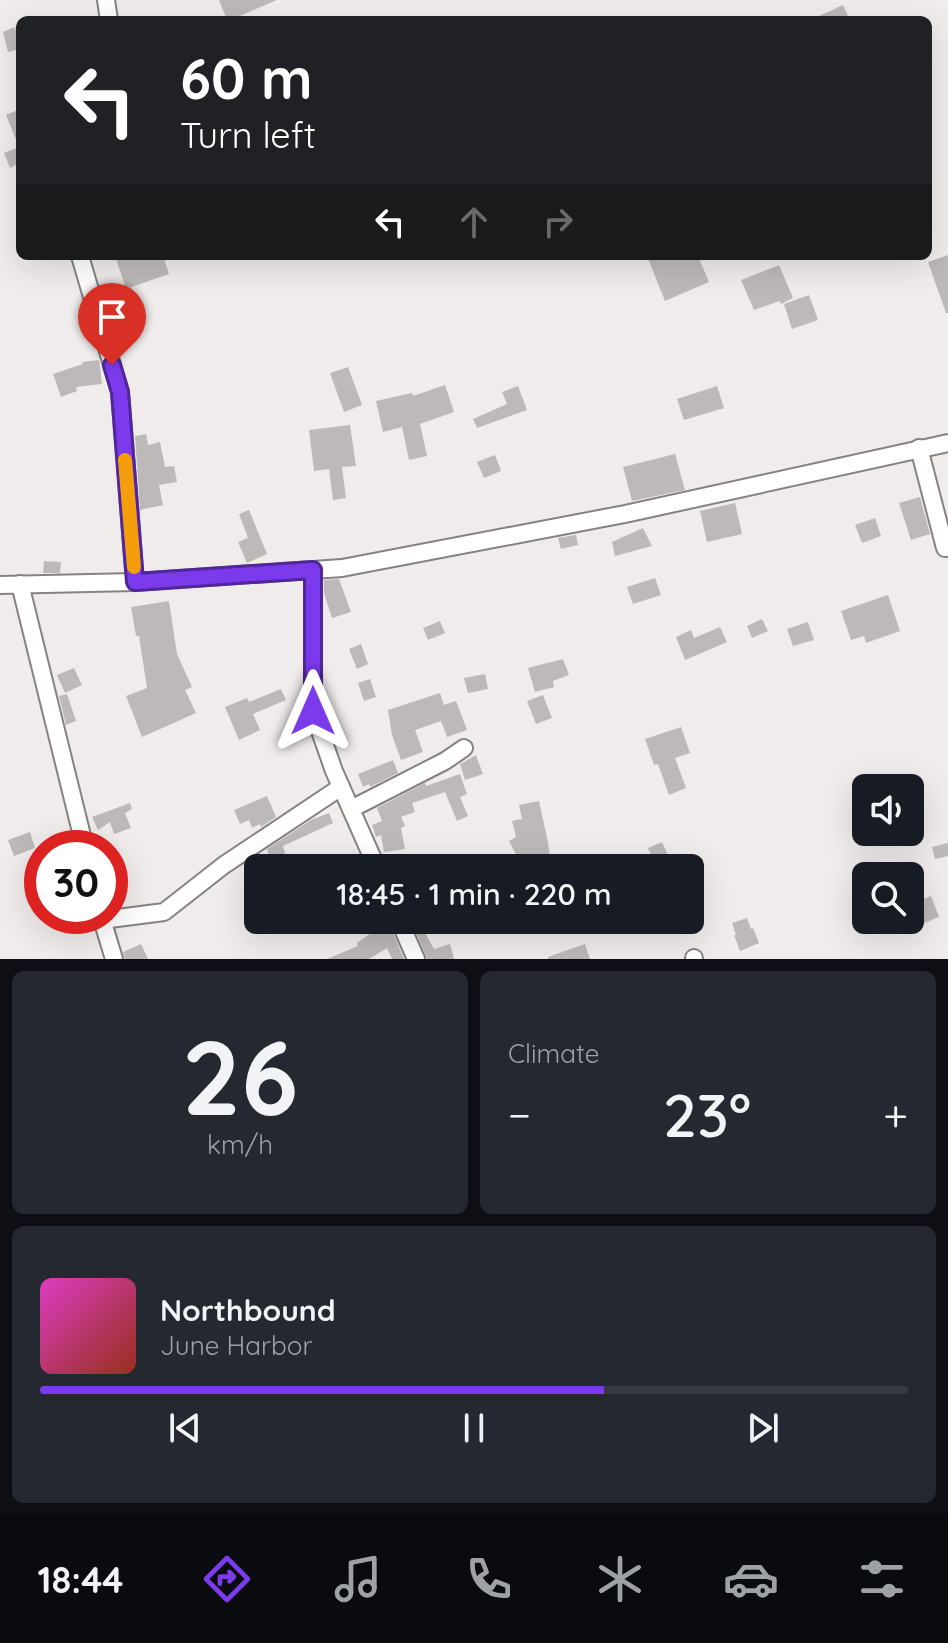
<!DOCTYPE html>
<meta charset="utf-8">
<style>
:root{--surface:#171b24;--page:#242831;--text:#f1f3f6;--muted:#9ea1a6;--line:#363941;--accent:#7c3aed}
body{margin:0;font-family:Quicksand,sans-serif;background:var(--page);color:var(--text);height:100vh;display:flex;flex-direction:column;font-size:30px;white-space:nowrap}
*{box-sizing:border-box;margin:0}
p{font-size:26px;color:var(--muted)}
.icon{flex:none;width:44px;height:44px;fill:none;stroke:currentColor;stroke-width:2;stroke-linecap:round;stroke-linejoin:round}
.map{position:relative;height:959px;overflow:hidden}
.sheet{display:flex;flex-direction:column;gap:12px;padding:12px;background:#0d0f14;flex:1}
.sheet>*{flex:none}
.guide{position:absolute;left:16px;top:16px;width:916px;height:244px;border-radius:12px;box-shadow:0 8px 32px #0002;background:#202124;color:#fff;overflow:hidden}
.fabs{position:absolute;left:852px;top:774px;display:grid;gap:16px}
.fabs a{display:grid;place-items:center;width:72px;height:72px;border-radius:12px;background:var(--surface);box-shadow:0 8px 32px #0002;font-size:40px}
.speed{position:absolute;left:24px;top:830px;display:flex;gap:16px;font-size:40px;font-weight:700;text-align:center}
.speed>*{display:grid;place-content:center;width:104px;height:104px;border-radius:50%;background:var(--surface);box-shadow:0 8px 32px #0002;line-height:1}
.speed .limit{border:12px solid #d22;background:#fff;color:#111}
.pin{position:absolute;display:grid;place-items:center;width:68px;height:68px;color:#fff;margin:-82px -34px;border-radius:50% 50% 50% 0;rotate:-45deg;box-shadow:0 0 8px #0007}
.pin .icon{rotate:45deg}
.me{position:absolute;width:88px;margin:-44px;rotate:0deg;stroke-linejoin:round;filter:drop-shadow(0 0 6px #0008)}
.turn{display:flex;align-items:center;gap:28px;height:168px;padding:0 32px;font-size:36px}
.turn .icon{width:104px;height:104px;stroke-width:2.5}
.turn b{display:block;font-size:56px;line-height:68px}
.lanes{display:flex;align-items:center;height:76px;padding:0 32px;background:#0003;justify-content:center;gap:40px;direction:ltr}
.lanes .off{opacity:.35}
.big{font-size:60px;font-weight:600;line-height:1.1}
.sheet .tile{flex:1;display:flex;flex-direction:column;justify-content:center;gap:12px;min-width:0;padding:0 28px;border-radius:12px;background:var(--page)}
.sheet .dial{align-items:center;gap:0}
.dial b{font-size:104px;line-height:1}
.song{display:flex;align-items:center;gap:24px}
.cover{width:96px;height:96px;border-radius:12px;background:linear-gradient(135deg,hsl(310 70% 55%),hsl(10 70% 35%))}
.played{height:8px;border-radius:4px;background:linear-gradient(90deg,var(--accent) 65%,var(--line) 65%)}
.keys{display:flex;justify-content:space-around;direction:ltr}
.heat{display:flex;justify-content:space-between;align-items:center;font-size:44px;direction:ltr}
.sheet .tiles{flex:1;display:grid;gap:12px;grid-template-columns:1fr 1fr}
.tile:last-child{grid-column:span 2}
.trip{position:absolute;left:244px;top:854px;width:460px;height:80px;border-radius:12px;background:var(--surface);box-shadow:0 8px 32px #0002;font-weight:600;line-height:80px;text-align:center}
.tabs{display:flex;height:128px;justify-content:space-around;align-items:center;background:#090b0e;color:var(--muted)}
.tabs .icon{width:56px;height:56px}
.tabs .current{color:var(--accent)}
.tabs b{font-size:36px;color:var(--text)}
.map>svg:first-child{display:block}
</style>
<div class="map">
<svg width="948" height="959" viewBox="0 0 948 959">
<rect width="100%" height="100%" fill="#f0eceb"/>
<!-- building -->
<g fill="#bdb9b8">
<path d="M219 0H277L230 20H227Z"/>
<path d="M843 5 848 16 840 20H810Z"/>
<path d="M15 27 20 49 8 52 3 32Z"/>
<path d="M20 109V163L10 168 4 153 19 147 6 115Z"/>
<path d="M948 255V313H946L928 262Z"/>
<path d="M115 256H163L169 274 126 289Z"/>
<path d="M647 256H698L709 282 665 301Z"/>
<path d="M779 265 793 298 781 304 780 301 754 310 741 280Z"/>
<path d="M809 295 818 320 792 329 784 304Z"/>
<path d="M99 360 102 384 76 387 77 391 61 397 53 374 83 364 82 362Z"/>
<path d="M348 367 362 405 344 412 330 373Z"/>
<path d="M445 385 454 412 420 424 427 456 409 460 402 427 383 432 376 401 412 393 413 396Z"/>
<path d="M518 386 527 410 477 428 473 419 507 404 502 392Z"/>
<path d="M717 386 724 408 684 420 677 399Z"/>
<path d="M350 425 356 466 342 467 346 498 333 500 329 469 314 471 309 430Z"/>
<path d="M146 434 148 445 160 442 165 467 174 466 177 482 159 485 163 505 140 510 135 436Z"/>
<path d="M675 454 685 490 632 501 623 467Z"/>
<path d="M495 455 501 471 484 478 477 462Z"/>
<path d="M920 497 930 534 911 540 899 503Z"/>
<path d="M735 503 742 534 707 542 700 511Z"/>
<path d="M249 510 267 554 247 563 238 542 248 538 239 514Z"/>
<path d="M875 518 881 536 862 543 855 525Z"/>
<path d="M643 528 652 546 615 556 612 542Z"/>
<path d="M576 535 578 545 561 549 558 538Z"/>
<path d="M44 561 61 562 60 573H43Z"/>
<path d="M655 578 661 595 633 604 627 587Z"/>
<path d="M339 579 351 612 332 618 324 593V580Z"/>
<path d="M888 595 900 631 866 643 864 636 851 640 841 611Z"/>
<path d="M169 601 177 654 192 687 185 690 196 713 142 737 126 696 147 688 139 636H136L131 607Z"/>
<path d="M762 619 768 631 752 638 747 626Z"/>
<path d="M440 621 445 633 428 640 423 628Z"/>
<path d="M808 622 814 640 793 646 787 629Z"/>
<path d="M720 627 727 642 685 660 676 637 691 630 694 638Z"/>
<path d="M361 644 368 664 357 669 349 649Z"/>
<path d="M563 659 569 675 553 681 554 687 535 692 528 668Z"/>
<path d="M74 668 82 685 65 693 57 675Z"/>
<path d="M485 674 488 689 468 693 464 678Z"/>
<path d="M370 679 376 697 364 701 358 683Z"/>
<path d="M281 689 286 700 253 714 260 730 239 740 225 707 247 698 249 702Z"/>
<path d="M440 693 444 705 456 701 467 730 447 737 441 721 415 730 423 752 401 760 392 735 388 710Z"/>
<path d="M67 694 76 721 66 725 59 696Z"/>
<path d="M543 695 552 718 536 724 527 701Z"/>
<path d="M681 727 690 753 675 758 686 788 669 795 658 764 654 765 645 739Z"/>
<path d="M476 755 483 774 465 780 460 764Z"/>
<path d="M393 760 398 773 370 787 369 784 363 787 358 774Z"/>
<path d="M460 774 467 794 460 797 468 816 457 821 445 792 412 803 415 812 401 817 405 826 401 828 405 849 384 852 381 835 376 837 372 825 382 821 377 808 425 783 426 786Z"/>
<path d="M267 796 276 817 261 827 260 824 252 828 249 820 240 824 234 810Z"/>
<path d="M539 801 548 842 551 865 537 867 536 862 518 863V858L509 841 516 837 512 821 522 819 519 805Z"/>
<path d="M130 803 132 809 125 813 131 828 114 834 110 822 98 830 92 817Z"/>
<path d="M329 813 333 823 283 846 289 868H272L267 849 311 820Z"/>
<path d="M30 832 35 848 14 856 8 840Z"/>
<path d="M662 842 672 864 663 868H657L648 848Z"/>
<path d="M948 843V856L935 859 932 847Z"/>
<path d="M931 896 939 917 914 927 910 919V904Z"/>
<path d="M747 918 751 929 753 928 759 943 740 951 734 935H736L732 923Z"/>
<path d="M388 921 404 959H392L387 948 369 959H327L358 946 357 943Z"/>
<path d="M420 924 434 949 450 944 454 959H427L414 927Z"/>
<path d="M141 944 148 959H125L123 952Z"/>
<path d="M585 944 590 959H548V957Z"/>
</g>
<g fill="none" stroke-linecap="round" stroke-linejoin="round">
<defs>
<g id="street">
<path d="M106 0 109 20"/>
<path d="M80 256 120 392 135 582"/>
<path d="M919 448 945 548"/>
<path d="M313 570V711L334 771 377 868"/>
<path d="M20 584 85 848"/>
<path d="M0 585 135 582 342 568 625 514 948 443"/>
<path d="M351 809 445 761 464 748"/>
<path d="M101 916 114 959"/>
<path d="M102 920 164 912 224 865 341 787"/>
<path d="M399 920 416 959"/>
<path d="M694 958V959"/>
</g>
</defs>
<!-- street casing -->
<use href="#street" stroke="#858281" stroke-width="20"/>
<!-- street -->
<use href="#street" stroke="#fff" stroke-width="16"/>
</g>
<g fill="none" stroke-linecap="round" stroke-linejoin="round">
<defs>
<path id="route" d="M112 365 120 392 135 582 313 570V711"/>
</defs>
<!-- route casing -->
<use href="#route" stroke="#51269a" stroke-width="20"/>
<!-- route -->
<use href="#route" stroke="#7c3aed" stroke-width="14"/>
<!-- slow -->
<path stroke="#f59e0b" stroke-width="14" d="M125 460 134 567"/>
</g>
</svg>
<div class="fabs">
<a><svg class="icon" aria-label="sound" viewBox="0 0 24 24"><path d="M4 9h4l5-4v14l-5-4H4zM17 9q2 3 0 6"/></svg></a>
<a><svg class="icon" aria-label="search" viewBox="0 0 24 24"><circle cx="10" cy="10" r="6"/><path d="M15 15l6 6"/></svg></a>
</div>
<div class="speed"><div class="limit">30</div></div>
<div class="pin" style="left:112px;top:365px;background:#d93025"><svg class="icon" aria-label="arrive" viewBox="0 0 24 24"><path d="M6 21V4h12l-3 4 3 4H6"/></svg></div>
<svg class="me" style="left:313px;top:711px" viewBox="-20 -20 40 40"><path d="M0-17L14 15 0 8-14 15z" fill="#7c3aed" stroke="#fff" stroke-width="4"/></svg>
<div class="trip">18:45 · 1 min · 220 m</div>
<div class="guide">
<div class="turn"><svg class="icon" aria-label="left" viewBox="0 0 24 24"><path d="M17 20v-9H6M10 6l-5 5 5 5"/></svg><div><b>60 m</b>Turn left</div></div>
<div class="lanes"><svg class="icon" aria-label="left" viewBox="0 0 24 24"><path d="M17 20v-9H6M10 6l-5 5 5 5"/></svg><svg class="icon off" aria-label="ahead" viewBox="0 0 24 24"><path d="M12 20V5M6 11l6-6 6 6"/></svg><svg class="icon off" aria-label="right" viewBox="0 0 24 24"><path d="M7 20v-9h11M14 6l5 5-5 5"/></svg></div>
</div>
</div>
<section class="sheet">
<div class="tiles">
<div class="tile dial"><b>26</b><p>km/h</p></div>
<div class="tile"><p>Climate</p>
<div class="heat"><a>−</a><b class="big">23°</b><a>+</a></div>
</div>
<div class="tile">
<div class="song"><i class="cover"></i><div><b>Northbound</b><p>June Harbor</p></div></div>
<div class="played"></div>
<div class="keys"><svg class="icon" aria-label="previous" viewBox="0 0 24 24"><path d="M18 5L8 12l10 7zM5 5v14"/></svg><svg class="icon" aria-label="pause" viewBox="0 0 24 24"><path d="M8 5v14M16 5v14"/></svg><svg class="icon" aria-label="next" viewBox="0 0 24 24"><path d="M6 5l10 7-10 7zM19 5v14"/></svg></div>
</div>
</div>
</section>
<nav class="tabs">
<b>18:44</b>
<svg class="icon current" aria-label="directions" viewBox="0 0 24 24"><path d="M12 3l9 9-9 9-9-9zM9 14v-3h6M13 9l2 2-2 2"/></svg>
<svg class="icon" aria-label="music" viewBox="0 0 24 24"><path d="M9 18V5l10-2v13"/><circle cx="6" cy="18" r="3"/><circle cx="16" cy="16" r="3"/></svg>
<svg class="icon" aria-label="phone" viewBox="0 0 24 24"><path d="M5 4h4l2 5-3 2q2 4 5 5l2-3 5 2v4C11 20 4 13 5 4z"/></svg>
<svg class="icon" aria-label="climate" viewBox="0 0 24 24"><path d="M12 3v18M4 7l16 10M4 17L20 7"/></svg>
<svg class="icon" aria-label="car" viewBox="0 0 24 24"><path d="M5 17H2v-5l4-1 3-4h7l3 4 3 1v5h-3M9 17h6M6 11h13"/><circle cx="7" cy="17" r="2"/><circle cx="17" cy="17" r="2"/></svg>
<svg class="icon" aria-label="filters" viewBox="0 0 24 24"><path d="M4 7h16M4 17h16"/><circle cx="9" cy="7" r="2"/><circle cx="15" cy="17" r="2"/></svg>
</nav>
